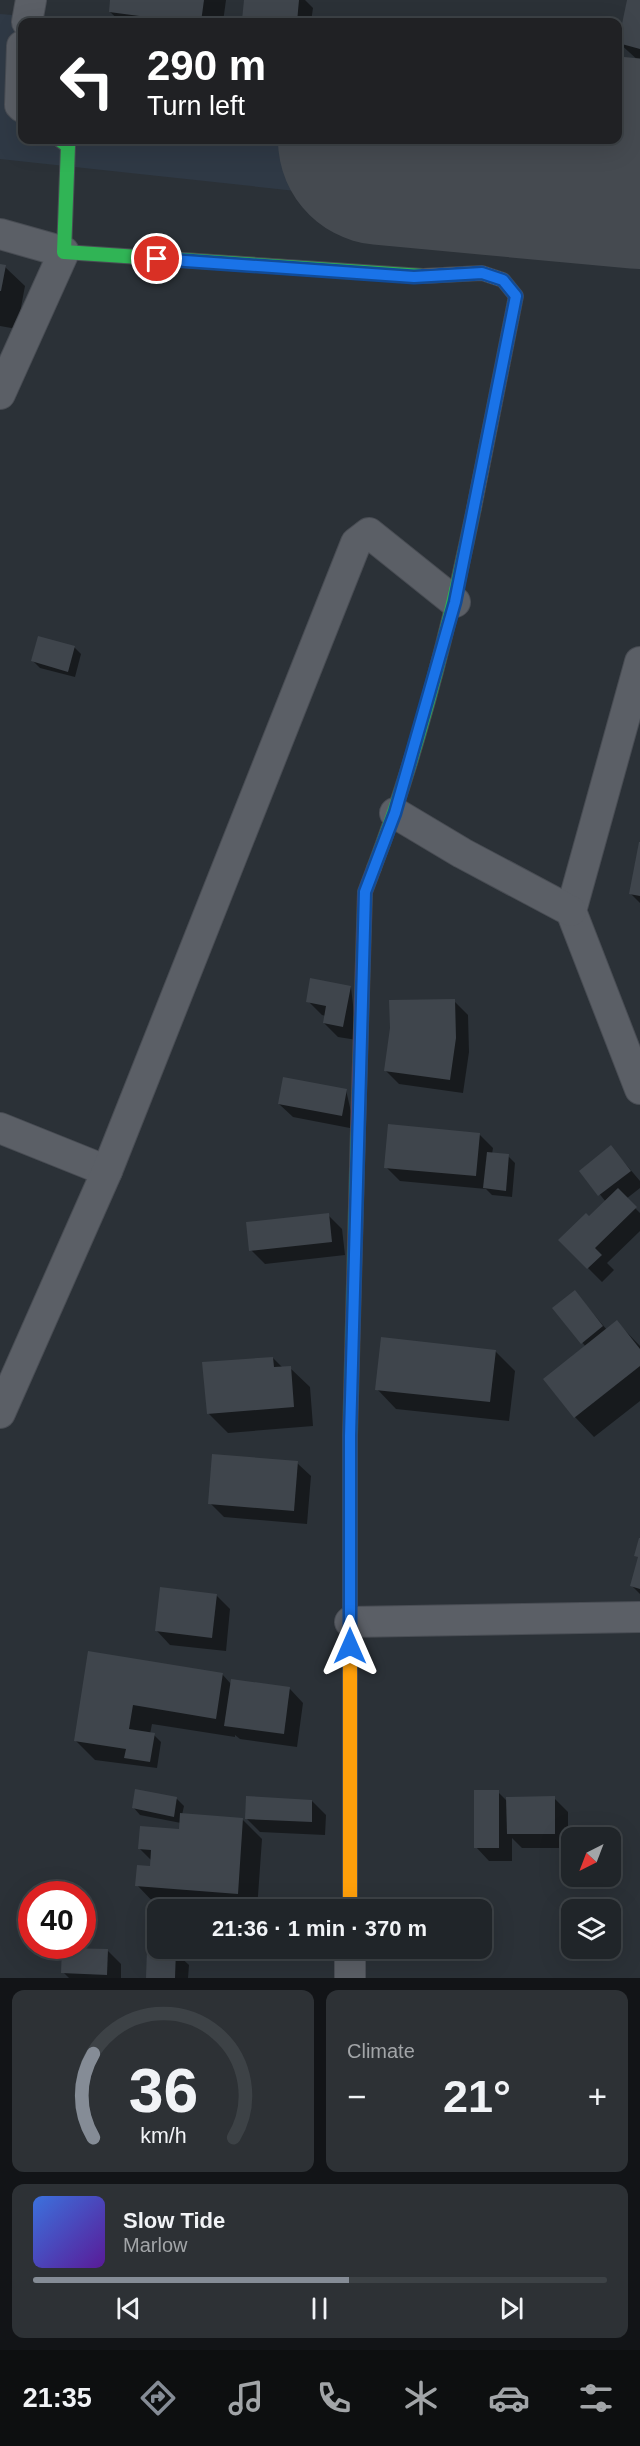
<!DOCTYPE html>
<meta charset="utf-8">
<style>
:root{--surface:#202529;--page:#2d3135;--text:#f1f3f6;--muted:#a2a5a8;--line:#3d4246;--accent:#858c96}
body{margin:0;font-family:Arial,sans-serif;background:var(--page);color:var(--text);height:100vh;display:flex;flex-direction:column;font-size:22px;white-space:nowrap}
*{box-sizing:border-box;margin:0}
p{font-size:20px;color:var(--muted)}
.icon{flex:none;width:33px;height:33px;fill:none;stroke:currentColor;stroke-width:2;stroke-linecap:round;stroke-linejoin:round}
.map{position:relative;height:1978px;overflow:hidden}
.drawer{display:flex;flex-direction:column;gap:12px;padding:12px;background:#121417;flex:1}
.drawer>*{flex:none}
.top-card{position:absolute;left:18px;top:18px;width:604px;height:126px;border-radius:12px;box-shadow:0 6px 24px #0002,0 0 0 2px var(--line);background:#202124;color:#fff;overflow:hidden}
.needle{width:39px;rotate:222deg}
.buttons{position:absolute;left:561px;top:1827px;display:grid;gap:12px}
.buttons a{display:grid;place-items:center;width:60px;height:60px;border-radius:12px;background:var(--surface);box-shadow:0 6px 24px #0002,0 0 0 2px var(--line);font-size:30px}
.speed{position:absolute;left:18px;top:1881px;display:flex;gap:12px;font-size:30px;font-weight:700;text-align:center}
.speed>*{display:grid;place-content:center;width:78px;height:78px;border-radius:50%;background:var(--surface);box-shadow:0 6px 24px #0002,0 0 0 2px var(--line);line-height:1}
.speed .limit{border:9px solid #d22;background:#fff;color:#111}
.pin{position:absolute;display:grid;place-items:center;width:51px;height:51px;color:#fff;margin:-26px;border:3px solid #fff;border-radius:50%;box-shadow:0 2px 6px #0007}
.me{position:absolute;width:66px;margin:-33px;rotate:0deg;stroke-linejoin:round;filter:drop-shadow(0 0 4px #0008)}
.turn{display:flex;align-items:center;gap:21px;height:126px;padding:0 30px;font-size:27px}
.turn .icon{width:78px;height:78px;stroke-width:2.5}
.turn b{display:block;font-size:42px;line-height:51px}
.big{font-size:45px;font-weight:800;line-height:1.1}
.drawer .card{flex:1;display:flex;flex-direction:column;justify-content:center;gap:9px;min-width:0;padding:0 21px;border-radius:12px;background:var(--page)}
.drawer .dial{align-items:center;gap:0}
.dial svg{height:156px;overflow:visible;fill:none;stroke:var(--line);stroke-width:7;stroke-linecap:round;text-anchor:middle}
.dial text{fill:var(--text);stroke:none}
.song{display:flex;align-items:center;gap:18px}
.cover{width:72px;height:72px;border-radius:9px;background:linear-gradient(135deg,hsl(220 70% 55%),hsl(270 70% 35%))}
.played{height:6px;border-radius:3px;background:linear-gradient(90deg,var(--accent) 55%,var(--line) 55%)}
.keys{display:flex;justify-content:space-around;direction:ltr}
.heat{display:flex;justify-content:space-between;align-items:center;font-size:33px;direction:ltr}
.drawer .tiles{flex:1;display:grid;gap:12px;grid-template-columns:1fr 1fr}
.card:last-child{grid-column:span 2}
.trip{position:absolute;left:147px;top:1899px;width:345px;height:60px;border-radius:12px;background:var(--surface);box-shadow:0 6px 24px #0002,0 0 0 2px var(--line);font-weight:800;line-height:60px;text-align:center}
.dock{display:flex;height:96px;justify-content:space-around;align-items:center;background:#0d0f10;color:var(--muted)}
.dock .icon{width:42px;height:42px}
.dock .selected{color:var(--accent)}
.dock b{font-size:27px;color:var(--text)}
.map>svg:first-child{display:block}
</style>
<div class="map">
<svg width="640" height="1978" viewBox="0 0 640 1978">
<rect width="100%" height="100%" fill="#2b3137"/>
<!-- airport -->
<path fill="#2f3945" d="M0 14 103 22H22V140H618V63L640 65V228L0 159Z"/>
<!-- shadow -->
<g fill="#0007">
<path d="M112 0H226L223 22H121L110 12Z"/>
<path d="M245 0H305L313 8 311 22H247L244 20Z"/>
<path d="M629 0H640V62L618 42Z"/>
<path d="M0 266 5 267 25 286 17 329 0 326Z"/>
<path d="M74 647 81 654 75 677 40 668 33 661Z"/>
<path d="M640 844V903L631 894Z"/>
<path d="M351 987 357 1040 338 1037 324 1023 326 1016 322 1015 308 1001Z"/>
<path d="M454 1001 468 1015 469 1052 463 1093 399 1084 385 1070 391 1028Z"/>
<path d="M346 1090 355 1129 293 1117 279 1104Z"/>
<path d="M479 1134 493 1148 492 1154 508 1156 515 1163 512 1197 492 1195 486 1189 400 1181 386 1167Z"/>
<path d="M611 1147 640 1181V1188L626 1199 640 1213V1231L607 1263 614 1270 602 1282 560 1240 607 1236 606 1202 581 1171Z"/>
<path d="M328 1215 342 1229 345 1255 265 1264 251 1250Z"/>
<path d="M575 1292 607 1330 617 1322 640 1346V1401L594 1437 575 1417 545 1380 586 1347 554 1308Z"/>
<path d="M495 1351 515 1371 509 1421 396 1409 377 1389Z"/>
<path d="M273 1358 283 1368H290L310 1387 313 1426 228 1433 208 1413Z"/>
<path d="M297 1463 311 1476 307 1524 224 1517 210 1503Z"/>
<path d="M640 1541V1594L632 1586 639 1558 636 1555Z"/>
<path d="M216 1595 230 1609 226 1651 170 1645 157 1631Z"/>
<path d="M89 1652 222 1674 231 1684 290 1689 303 1703 297 1747 240 1739 235 1735V1737L152 1724 150 1734 154 1735 161 1742 157 1768 95 1760 75 1740Z"/>
<path d="M498 1792 507 1801 554 1798 568 1812V1848H522L512 1838V1861H489L476 1847Z"/>
<path d="M177 1799 184 1806 182 1815 242 1819 262 1839 257 1910H219L156 1905 137 1885 151 1868 152 1861 140 1849 181 1830V1823L140 1815 134 1808Z"/>
<path d="M312 1801 326 1815 325 1835 260 1832 246 1818Z"/>
<path d="M107 1950 121 1964V1978H69L63 1972Z"/>
<path d="M175 1952 189 1965 188 1978H148Z"/>
</g>
<g fill="none" stroke-linecap="round" stroke-linejoin="round">
<!-- runway -->
<path stroke="#454a50" stroke-width="210" d="M383 140 640 164"/>
</g>
<!-- building -->
<g fill="#3f454c">
<path d="M110 0H204L201 22H185L109 12Z"/>
<path d="M244 0H299L297 22 242 20Z"/>
<path d="M627 0H640V49L618 43Z"/>
<path d="M0 264 6 265 1 291H0Z"/>
<path d="M38 636 75 646 68 672 31 661Z"/>
<path d="M639 842H640V896L629 894Z"/>
<path d="M310 978 351 986 343 1027 323 1023 326 1006 306 1002Z"/>
<path d="M455 999 456 1038 450 1080 384 1071 390 1028 389 1000Z"/>
<path d="M283 1077 347 1089 342 1116 278 1104Z"/>
<path d="M388 1124 480 1133 476 1176 384 1168Z"/>
<path d="M611 1145 631 1171 598 1196 579 1171Z"/>
<path d="M487 1152 509 1154 506 1191 483 1188Z"/>
<path d="M618 1188 637 1207 595 1248 602 1255 587 1269 558 1240 586 1213 589 1216Z"/>
<path d="M329 1213 332 1242 249 1251 246 1222Z"/>
<path d="M575 1290 603 1326 581 1344 552 1308Z"/>
<path d="M617 1320 640 1349V1366L574 1418 543 1379Z"/>
<path d="M381 1337 496 1350 490 1402 375 1390Z"/>
<path d="M273 1357 274 1367 291 1366 294 1407 207 1414 202 1362Z"/>
<path d="M212 1454 298 1461 294 1511 208 1504Z"/>
<path d="M639 1538H640V1589L630 1586 638 1557 634 1556Z"/>
<path d="M160 1587 217 1594 212 1638 155 1631Z"/>
<path d="M88 1651 223 1673 216 1719 133 1705 129 1729 155 1733 150 1762 124 1758 126 1749 74 1741Z"/>
<path d="M231 1679 290 1687 284 1734 224 1726Z"/>
<path d="M135 1789 177 1797 174 1817 132 1808Z"/>
<rect x="474" y="1790" width="25" height="58"/>
<path d="M246 1796 312 1800V1822L245 1819Z"/>
<path d="M555 1796V1834H507L506 1797Z"/>
<path d="M180 1813 243 1818 238 1894 135 1886 137 1865 150 1866 151 1850 138 1849 140 1826 179 1829Z"/>
<path d="M62 1948 108 1949 107 1975 61 1973Z"/>
<path d="M147 1949 176 1950 175 1978H146Z"/>
</g>
<g fill="none" stroke-linecap="round" stroke-linejoin="round">
<defs>
<g id="street">
<path d="M27 22 31 0"/>
<path d="M22 46 20 105 22 107"/>
<path d="M0 234 64 252 0 394"/>
<path d="M640 662 571 911 640 1089"/>
<path d="M395 813 462 853 571 911"/>
<path d="M0 1128 107 1171"/>
<path d="M0 1413 107 1171 356 543 369 533 455 602"/>
<path d="M350 1622 640 1617"/>
<path d="M350 1948V1978"/>
</g>
<g id="fast">
<path d="M60 140 68 146 64 252 423 276"/>
<path d="M374 868C418 752 449 630 474 508"/>
<path d="M350 1667V1436L358 1129"/>
</g>
<g id="slow">
<path d="M423 276 482 273 503 280 516 296 474 508"/>
<path d="M350 1667V1910"/>
</g>
<path id="jam" d="M358 1129 365 892 374 868"/>
</defs>
<!-- street casing -->
<use href="#street" stroke="#494d54" stroke-width="32"/>
<!-- fast casing -->
<use href="#fast" stroke="#494d54" stroke-width="16"/>
<!-- slow casing -->
<use href="#slow" stroke="#494d54" stroke-width="16"/>
<!-- jam casing -->
<use href="#jam" stroke="#494d54" stroke-width="16"/>
<!-- street -->
<use href="#street" stroke="#5b5f66" stroke-width="30"/>
<!-- fast -->
<use href="#fast" stroke="#30b455" stroke-width="14"/>
<!-- slow -->
<use href="#slow" stroke="#ff9f0a" stroke-width="14"/>
<!-- jam -->
<use href="#jam" stroke="#e5322d" stroke-width="14"/>
</g>
<g fill="none" stroke-linecap="round" stroke-linejoin="round">
<defs>
<path id="route" d="M157 259 414 277 482 273 503 280 516 296 455 602 395 813 365 892 350 1436V1646"/>
</defs>
<!-- route casing -->
<use href="#route" stroke="#114b97" stroke-width="15"/>
<!-- route -->
<use href="#route" stroke="#1a73e8" stroke-width="10"/>
</g>
</svg>
<div class="buttons">
<a><svg class="needle" viewBox="-14 -14 28 28"><path d="M0-13l5 13h-10z" fill="#e53935"/><path d="M0 13l5-13h-10z" fill="#a2a5a8"/></svg></a>
<a><svg class="icon" aria-label="layers" viewBox="0 0 24 24"><path d="M12 4l9 5-9 5-9-5zM3 14l9 5 9-5"/></svg></a>
</div>
<div class="speed"><div class="limit">40</div></div>
<div class="pin" style="left:157px;top:259px;background:#d93025"><svg class="icon" aria-label="arrive" viewBox="0 0 24 24"><path d="M6 21V4h12l-3 4 3 4H6"/></svg></div>
<svg class="me" style="left:350px;top:1646px" viewBox="-20 -20 40 40"><path d="M0-17L14 15 0 8-14 15z" fill="#1a73e8" stroke="#fff" stroke-width="4"/></svg>
<div class="trip">21:36 · 1 min · 370 m</div>
<div class="top-card">
<div class="turn"><svg class="icon" aria-label="left" viewBox="0 0 24 24"><path d="M17 20v-9H6M10 6l-5 5 5 5"/></svg><div><b>290 m</b>Turn left</div></div>
</div>
</div>
<section class="drawer">
<div class="tiles">
<div class="card dial"><svg viewBox="0 0 100 80">
<path d="M14 69A42 42 0 1 1 86 69"/>
<path d="M14 69A42 42 0 0 1 14 26" stroke="#858c96"/>
<text x="50" y="56" font-size="32" font-weight="700">36</text>
<text x="50" y="72" font-size="11">km/h</text>
</svg></div>
<div class="card"><p>Climate</p>
<div class="heat"><a>−</a><b class="big">21°</b><a>+</a></div>
</div>
<div class="card">
<div class="song"><i class="cover"></i><div><b>Slow Tide</b><p>Marlow</p></div></div>
<div class="played"></div>
<div class="keys"><svg class="icon" aria-label="previous" viewBox="0 0 24 24"><path d="M18 5L8 12l10 7zM5 5v14"/></svg><svg class="icon" aria-label="pause" viewBox="0 0 24 24"><path d="M8 5v14M16 5v14"/></svg><svg class="icon" aria-label="next" viewBox="0 0 24 24"><path d="M6 5l10 7-10 7zM19 5v14"/></svg></div>
</div>
</div>
</section>
<nav class="dock">
<b>21:35</b>
<svg class="icon selected" aria-label="directions" viewBox="0 0 24 24"><path d="M12 3l9 9-9 9-9-9zM9 14v-3h6M13 9l2 2-2 2"/></svg>
<svg class="icon" aria-label="music" viewBox="0 0 24 24"><path d="M9 18V5l10-2v13"/><circle cx="6" cy="18" r="3"/><circle cx="16" cy="16" r="3"/></svg>
<svg class="icon" aria-label="phone" viewBox="0 0 24 24"><path d="M5 4h4l2 5-3 2q2 4 5 5l2-3 5 2v4C11 20 4 13 5 4z"/></svg>
<svg class="icon" aria-label="climate" viewBox="0 0 24 24"><path d="M12 3v18M4 7l16 10M4 17L20 7"/></svg>
<svg class="icon" aria-label="car" viewBox="0 0 24 24"><path d="M5 17H2v-5l4-1 3-4h7l3 4 3 1v5h-3M9 17h6M6 11h13"/><circle cx="7" cy="17" r="2"/><circle cx="17" cy="17" r="2"/></svg>
<svg class="icon" aria-label="filters" viewBox="0 0 24 24"><path d="M4 7h16M4 17h16"/><circle cx="9" cy="7" r="2"/><circle cx="15" cy="17" r="2"/></svg>
</nav>
